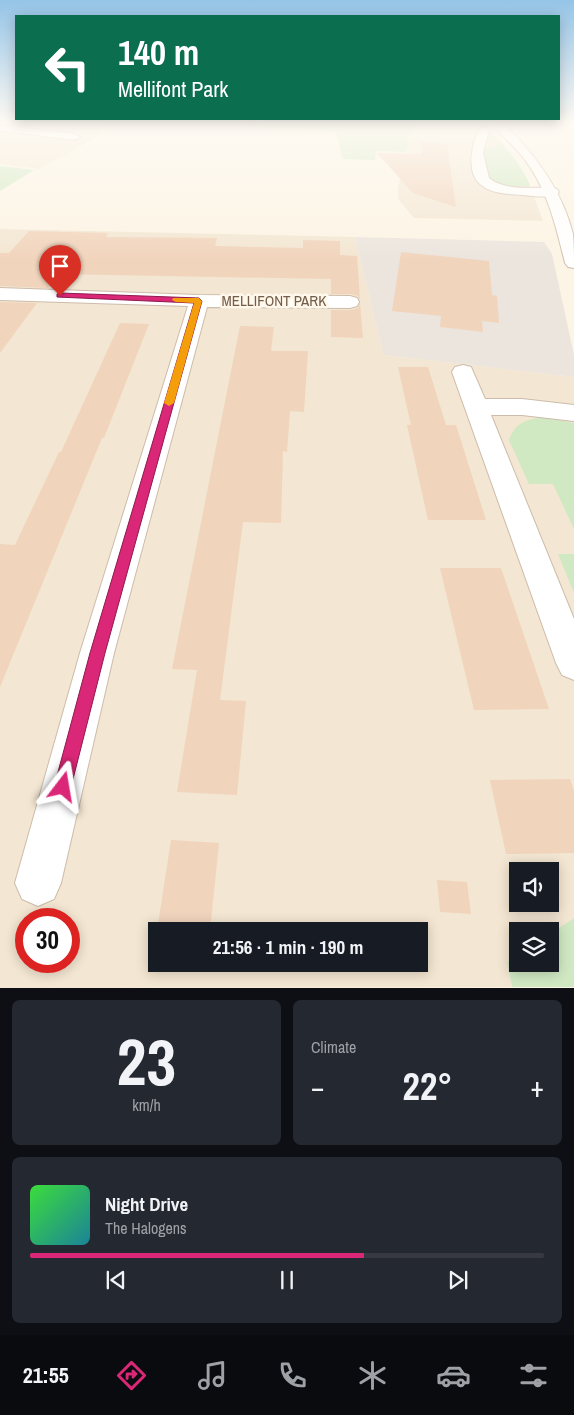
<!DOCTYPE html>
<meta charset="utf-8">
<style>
:root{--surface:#171b24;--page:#242831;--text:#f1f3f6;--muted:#9ea1a6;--line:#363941;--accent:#db2777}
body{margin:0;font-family:"Archivo Narrow",sans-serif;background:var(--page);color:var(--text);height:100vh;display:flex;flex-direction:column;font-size:19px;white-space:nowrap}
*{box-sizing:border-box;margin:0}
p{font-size:16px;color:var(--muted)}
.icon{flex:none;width:28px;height:28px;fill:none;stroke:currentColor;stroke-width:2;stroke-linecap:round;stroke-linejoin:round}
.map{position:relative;height:988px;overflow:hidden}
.side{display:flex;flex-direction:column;gap:12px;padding:12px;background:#0d0f14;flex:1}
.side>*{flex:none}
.top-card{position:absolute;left:15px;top:15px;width:545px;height:105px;border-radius:0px;box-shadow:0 2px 12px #0003;background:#0b6e4f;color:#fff;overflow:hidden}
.controls{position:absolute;left:509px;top:862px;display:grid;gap:10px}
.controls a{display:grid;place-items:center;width:50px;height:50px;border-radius:0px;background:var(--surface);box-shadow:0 2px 12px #0003;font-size:25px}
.speed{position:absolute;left:15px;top:908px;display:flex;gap:10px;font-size:25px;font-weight:700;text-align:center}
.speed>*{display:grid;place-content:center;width:65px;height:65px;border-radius:50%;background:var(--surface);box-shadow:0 2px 12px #0003;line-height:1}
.speed .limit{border:8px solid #d22;background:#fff;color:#111}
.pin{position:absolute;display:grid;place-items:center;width:42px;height:42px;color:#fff;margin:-51px -21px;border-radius:50% 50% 50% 0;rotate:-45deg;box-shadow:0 0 5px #0007}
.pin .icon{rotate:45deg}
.me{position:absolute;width:55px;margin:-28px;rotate:14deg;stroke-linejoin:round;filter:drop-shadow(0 0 4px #0008)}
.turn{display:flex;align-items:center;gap:18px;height:105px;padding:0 20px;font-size:22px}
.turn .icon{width:65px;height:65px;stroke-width:2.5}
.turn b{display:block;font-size:35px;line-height:42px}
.big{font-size:38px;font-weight:700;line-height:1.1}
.side .tile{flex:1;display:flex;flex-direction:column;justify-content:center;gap:8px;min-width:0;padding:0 18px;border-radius:8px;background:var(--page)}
.side .dial{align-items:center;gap:0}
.dial b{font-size:65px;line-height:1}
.song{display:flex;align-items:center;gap:15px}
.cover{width:60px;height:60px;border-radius:8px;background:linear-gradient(135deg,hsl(120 70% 55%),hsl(190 70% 35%))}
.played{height:5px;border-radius:2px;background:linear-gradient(90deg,var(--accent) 65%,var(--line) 65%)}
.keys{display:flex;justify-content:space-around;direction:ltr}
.heat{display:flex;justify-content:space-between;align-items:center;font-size:28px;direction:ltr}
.side .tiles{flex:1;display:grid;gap:12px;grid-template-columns:1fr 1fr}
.tile:last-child{grid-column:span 2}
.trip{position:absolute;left:148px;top:922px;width:280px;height:50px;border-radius:0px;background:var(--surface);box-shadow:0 2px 12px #0003;font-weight:700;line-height:50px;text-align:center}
.menu{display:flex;height:80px;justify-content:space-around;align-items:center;background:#090b0e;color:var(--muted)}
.menu .icon{width:35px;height:35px}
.menu .on{color:var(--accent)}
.menu b{font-size:22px;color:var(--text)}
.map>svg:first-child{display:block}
</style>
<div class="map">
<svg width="574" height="988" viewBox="0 0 574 988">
<rect width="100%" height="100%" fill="#fcf4e4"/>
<!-- residential -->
<g fill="#f3e6d2" fill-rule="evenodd">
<path d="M0 122H110L98 136 39 169 0 164Z"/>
<path d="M421 122H481L486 126 507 150 527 178 543 221 414 218 398 199V187L411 134Z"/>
<path d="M0 229 355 237 384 355 574 377V918L550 934V931H518L517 955 507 962 512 987 0 988ZM518 871H550V904H518ZM26 919H69V961H26ZM156 931H419V964H156Z"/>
</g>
<!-- industrial -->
<path fill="#ebe5de" d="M355 237 544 242 552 254 574 355V377L384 355Z"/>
<!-- green -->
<g fill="#d0e9c3">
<path d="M157 122H421L411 134 406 152 376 151 375 160 342 159 336 131Z"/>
<path d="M490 130C505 147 522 165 530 186H501L490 181 483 153V149L496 147 497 142 485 138Z"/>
<path d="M0 166 34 170 0 191Z"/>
<path d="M544 417 574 423V529L553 484H529L509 440C516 422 525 420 544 417Z"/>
<path d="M558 554H574V593Z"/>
<path d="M574 918V987H512L507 962 517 955 518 964H550V934Z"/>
</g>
<!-- building -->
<g fill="#f1d4bc">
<path d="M421 142 447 144 456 207 413 193 377 153 422 154Z"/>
<path d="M29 231 108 233 106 237 217 238 215 246 303 248V240L340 241V255L357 256 360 300 358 296 351 294H331V279L58 274 48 288 0 286V253H9Z"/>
<path d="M401 252 489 261 492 295 497 296 499 323 482 321 483 332 440 327 441 316 392 311Z"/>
<path d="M0 302 37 303 0 353Z"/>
<path d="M360 303 363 338 331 337V310H351L358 308Z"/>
<path d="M120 323 149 324 104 438H102L0 687V544L15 545 59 452H61Z"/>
<path d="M240 326 274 327 271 351H308L304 412 290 411 287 452 283 451 281 523 243 522 220 700 246 701 237 795 177 792 197 670 172 669Z"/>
<path d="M398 367H428L446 425H456L486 520H428L407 425H411Z"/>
<path d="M440 568H501L549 709 474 710Z"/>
<path d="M570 779 574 791V853L506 854 490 780Z"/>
<path d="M171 840 219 843 210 931H157Z"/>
<path d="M437 880 467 882 471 914 440 912Z"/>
</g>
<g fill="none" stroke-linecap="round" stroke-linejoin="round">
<defs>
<g id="minor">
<path d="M0 125 74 134 80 137 74 140 0 131Z"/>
<path d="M484 127 489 130 483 152 489 178C505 191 532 187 552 188L557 189 559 192 557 195C546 198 533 196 522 195 510 194 494 194 484 187 465 176 471 146 479 130Z"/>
<path d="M0 288 199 295 350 296 357 298 359 302 357 306 350 308 207 307 114 653 61 883 54 899 38 906 22 899 15 883 80 653 188 306 0 300Z"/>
<path d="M463 365 471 367 485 399H522L574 405V421L522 415H491L574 619V680L562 675 556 663 452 372 455 367Z"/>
</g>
<path id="tertiary" d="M490 122H502C534 153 562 189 573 234 574 244 574 257 574 268L568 267 565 263C556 226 547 187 522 156 512 144 500 134 490 122Z"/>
</defs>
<!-- minor casing -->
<use href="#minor" stroke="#cdbcab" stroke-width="2"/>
<!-- tertiary casing -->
<use href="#tertiary" stroke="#cdbcab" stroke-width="2"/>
<!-- minor -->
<use href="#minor" fill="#fff" fill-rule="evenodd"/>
<!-- tertiary -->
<use href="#tertiary" fill="#fff" fill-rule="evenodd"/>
</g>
<!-- sky -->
<linearGradient id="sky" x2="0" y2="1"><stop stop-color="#95c4e7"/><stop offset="0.47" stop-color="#fefaf3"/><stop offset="1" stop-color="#fefaf3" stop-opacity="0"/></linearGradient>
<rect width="574" height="261" fill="url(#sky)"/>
<!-- route -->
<path fill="#db2777" stroke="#8e194d" d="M60 293 199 298 202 301 105 653 71 787 69 793 63 796 57 793 54 787 90 653 194 303 57 297V294Z"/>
<!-- slow -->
<path fill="#f59e0b" d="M173 298H199L202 301 174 403 169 406 164 403 194 303 176 302 172 300Z"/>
<g text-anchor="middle" stroke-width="5" stroke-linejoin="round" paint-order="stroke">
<!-- far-street labels -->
<g font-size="15" fill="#745c4a" stroke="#fff8ea">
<text x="274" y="306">MELLIFONT PARK</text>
</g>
</g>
</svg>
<div class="controls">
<a><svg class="icon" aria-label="sound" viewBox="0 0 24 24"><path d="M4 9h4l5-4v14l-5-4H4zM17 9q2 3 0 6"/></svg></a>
<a><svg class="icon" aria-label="layers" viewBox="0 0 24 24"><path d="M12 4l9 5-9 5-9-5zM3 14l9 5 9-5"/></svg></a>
</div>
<div class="speed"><div class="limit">30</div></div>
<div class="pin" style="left:60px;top:296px;background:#d93025"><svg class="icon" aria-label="arrive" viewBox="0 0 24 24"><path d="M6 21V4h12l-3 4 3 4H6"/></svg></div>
<svg class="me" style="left:63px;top:787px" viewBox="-20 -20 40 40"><path d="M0-17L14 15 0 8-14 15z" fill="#db2777" stroke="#fff" stroke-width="4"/></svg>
<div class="trip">21:56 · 1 min · 190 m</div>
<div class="top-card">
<div class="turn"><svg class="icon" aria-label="left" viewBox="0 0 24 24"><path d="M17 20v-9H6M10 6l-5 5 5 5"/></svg><div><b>140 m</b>Mellifont Park</div></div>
</div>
</div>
<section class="side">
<div class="tiles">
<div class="tile dial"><b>23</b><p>km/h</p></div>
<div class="tile"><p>Climate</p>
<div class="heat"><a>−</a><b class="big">22°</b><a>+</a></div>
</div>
<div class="tile">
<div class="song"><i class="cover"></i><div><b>Night Drive</b><p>The Halogens</p></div></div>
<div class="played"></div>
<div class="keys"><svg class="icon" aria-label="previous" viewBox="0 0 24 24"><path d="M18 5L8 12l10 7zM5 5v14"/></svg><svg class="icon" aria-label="pause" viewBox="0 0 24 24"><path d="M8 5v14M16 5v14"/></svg><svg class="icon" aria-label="next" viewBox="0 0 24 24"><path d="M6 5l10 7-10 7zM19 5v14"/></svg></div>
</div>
</div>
</section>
<nav class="menu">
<b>21:55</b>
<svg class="icon on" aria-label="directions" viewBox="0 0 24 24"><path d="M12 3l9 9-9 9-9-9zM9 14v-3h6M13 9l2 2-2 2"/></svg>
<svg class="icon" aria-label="music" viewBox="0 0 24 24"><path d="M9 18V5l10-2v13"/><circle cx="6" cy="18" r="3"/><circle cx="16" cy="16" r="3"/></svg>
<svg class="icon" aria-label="phone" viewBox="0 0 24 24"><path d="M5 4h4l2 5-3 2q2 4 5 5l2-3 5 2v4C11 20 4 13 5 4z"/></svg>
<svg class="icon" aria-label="climate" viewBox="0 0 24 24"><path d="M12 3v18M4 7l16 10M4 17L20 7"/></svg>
<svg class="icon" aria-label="car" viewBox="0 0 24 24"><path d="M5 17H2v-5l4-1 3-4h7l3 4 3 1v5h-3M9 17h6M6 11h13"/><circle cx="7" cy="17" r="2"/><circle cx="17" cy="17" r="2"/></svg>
<svg class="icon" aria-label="filters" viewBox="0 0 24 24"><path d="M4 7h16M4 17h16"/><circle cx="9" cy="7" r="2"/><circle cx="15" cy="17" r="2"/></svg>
</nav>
